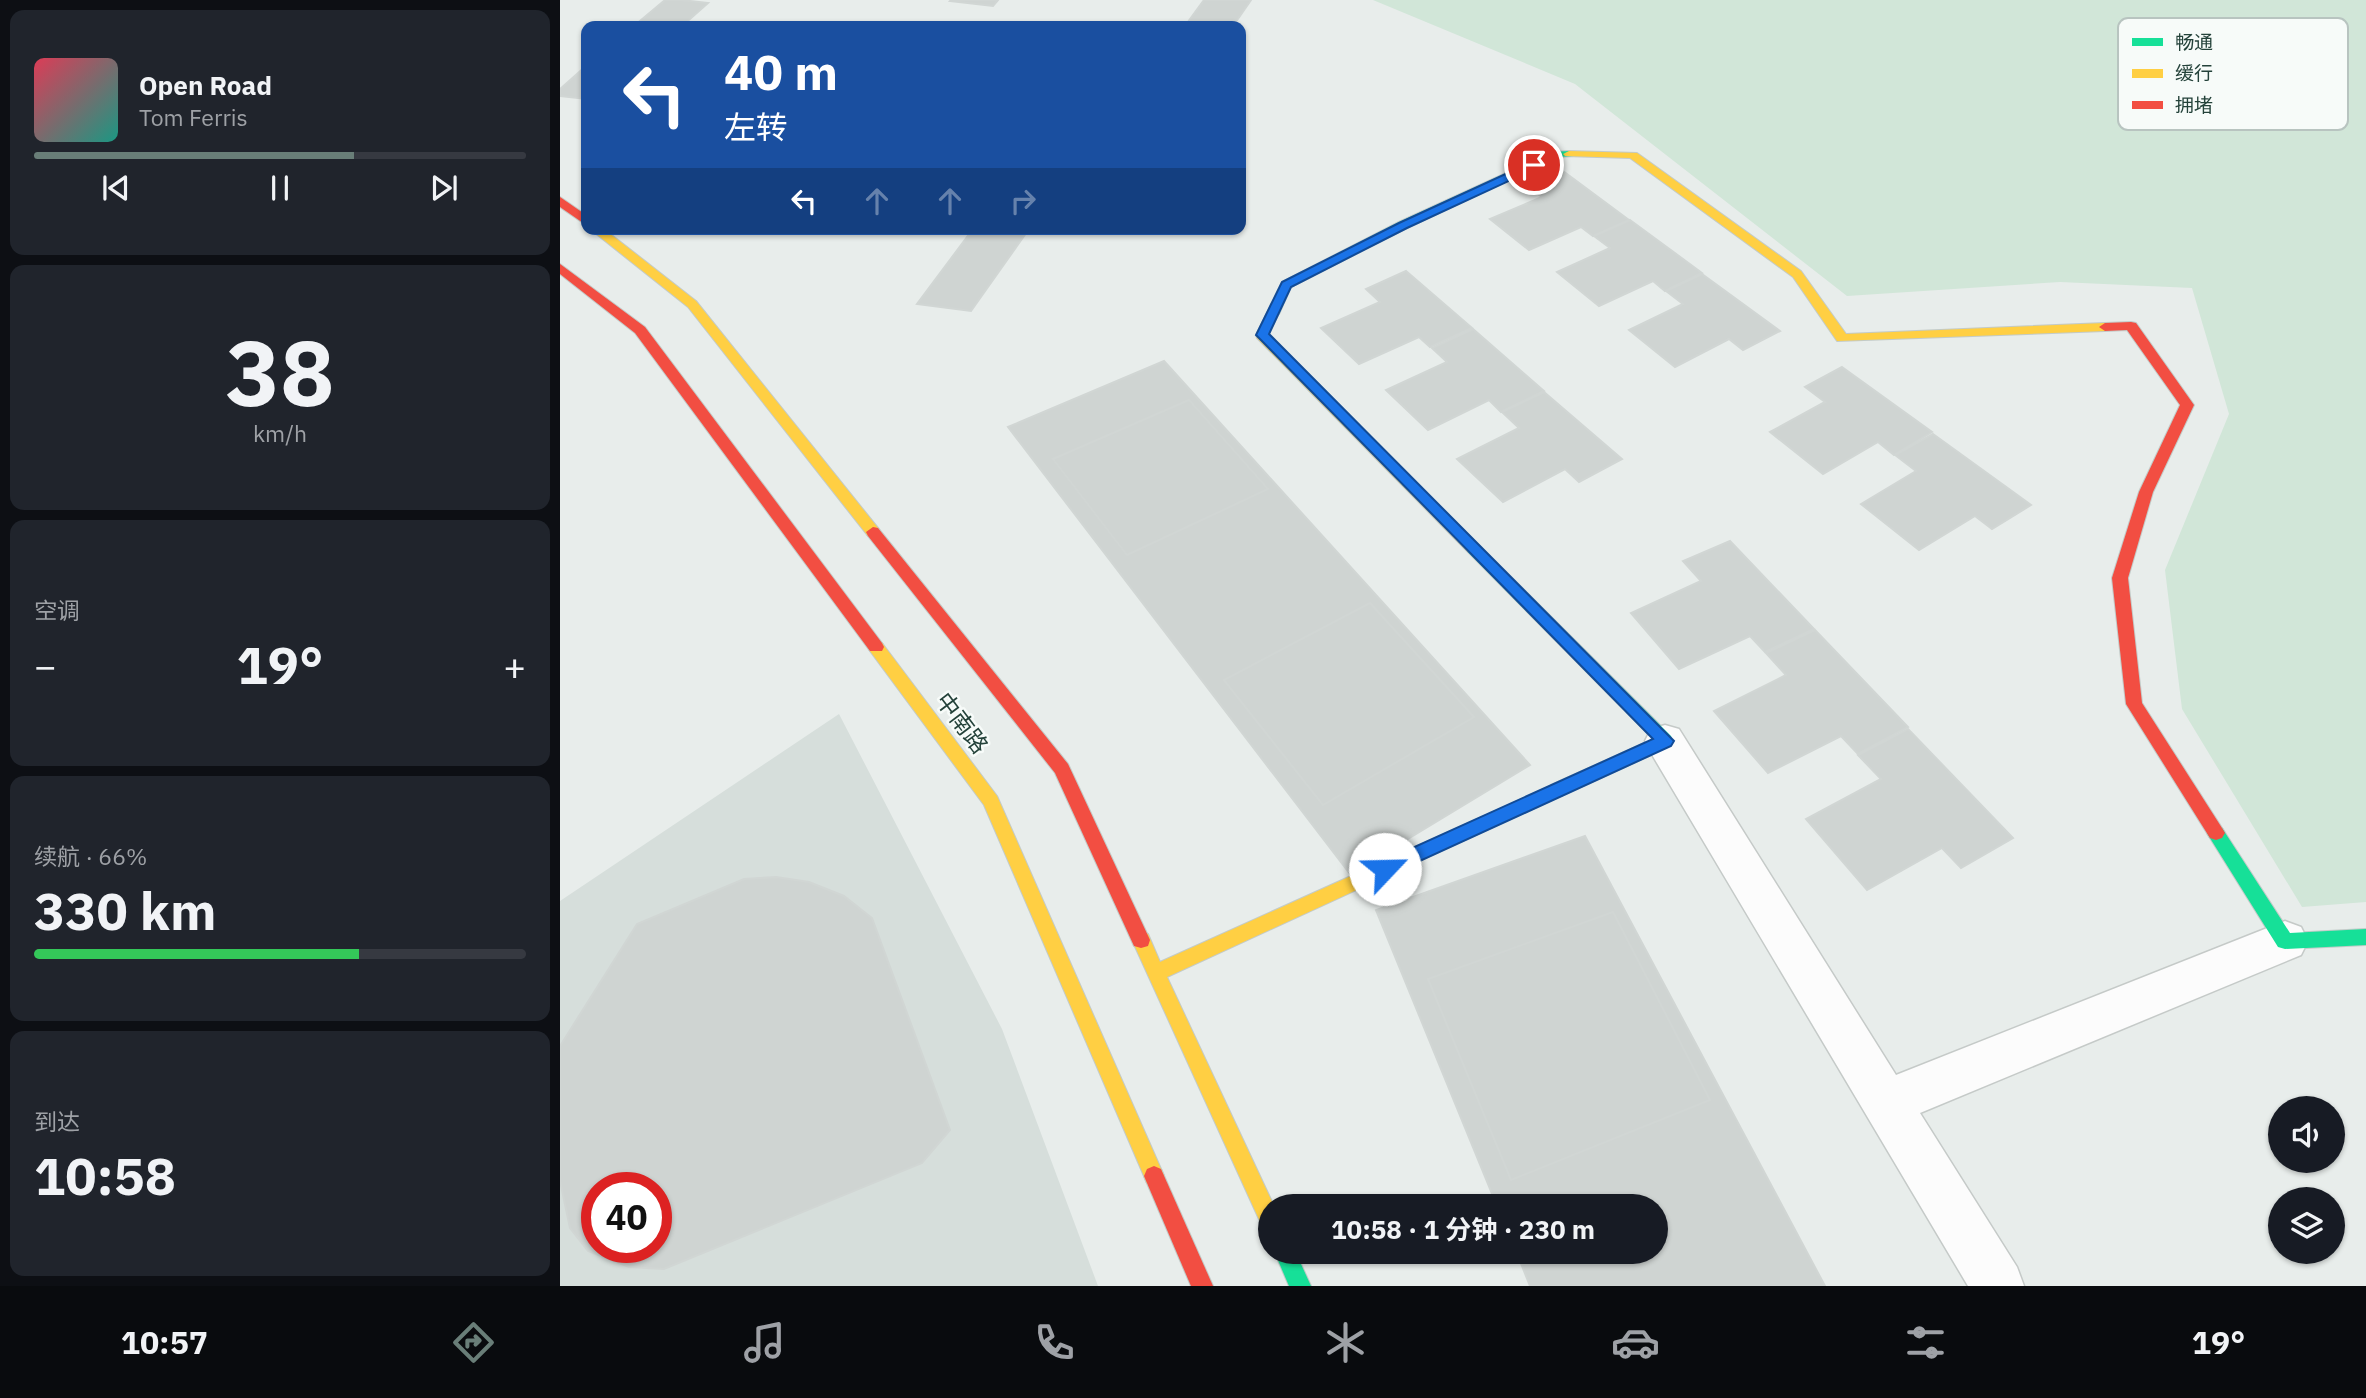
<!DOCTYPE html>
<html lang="zh">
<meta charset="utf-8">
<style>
:root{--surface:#171b24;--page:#20242c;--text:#f1f3f6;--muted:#9ea1a6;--line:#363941;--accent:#697e78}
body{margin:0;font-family:"IBM Plex Sans","Noto Sans SC",sans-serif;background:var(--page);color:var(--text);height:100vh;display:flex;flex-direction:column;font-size:26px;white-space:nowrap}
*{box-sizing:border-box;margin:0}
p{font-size:23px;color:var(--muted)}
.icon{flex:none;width:38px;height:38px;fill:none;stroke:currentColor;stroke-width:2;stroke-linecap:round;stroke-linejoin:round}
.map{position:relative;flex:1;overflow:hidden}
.side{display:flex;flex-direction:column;gap:10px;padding:10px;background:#0d0f14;width:560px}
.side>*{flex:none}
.guide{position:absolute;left:21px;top:21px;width:665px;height:214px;border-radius:14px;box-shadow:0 2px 5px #0004;background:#1a4fa0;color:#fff;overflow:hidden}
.buttons{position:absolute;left:1708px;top:1096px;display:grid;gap:14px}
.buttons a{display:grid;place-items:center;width:77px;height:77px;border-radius:50%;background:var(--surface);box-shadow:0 2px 5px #0004;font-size:35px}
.speed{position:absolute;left:21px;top:1172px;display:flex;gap:14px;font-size:35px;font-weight:700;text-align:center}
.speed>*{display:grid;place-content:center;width:91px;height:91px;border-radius:50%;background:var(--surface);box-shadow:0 2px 5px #0004;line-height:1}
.speed .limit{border:10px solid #d22;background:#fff;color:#111}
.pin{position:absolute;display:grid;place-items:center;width:60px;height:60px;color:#fff;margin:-30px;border:4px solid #fff;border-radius:50%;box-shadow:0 2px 7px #0007}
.me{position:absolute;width:77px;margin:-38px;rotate:66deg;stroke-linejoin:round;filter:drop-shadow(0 0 5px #0008)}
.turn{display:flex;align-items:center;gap:24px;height:147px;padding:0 28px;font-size:32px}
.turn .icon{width:91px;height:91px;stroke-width:2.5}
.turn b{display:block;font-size:49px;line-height:60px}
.lanes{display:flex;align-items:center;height:66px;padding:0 28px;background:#0003;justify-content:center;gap:35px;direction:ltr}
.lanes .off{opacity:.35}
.big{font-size:52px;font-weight:700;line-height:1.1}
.side .tile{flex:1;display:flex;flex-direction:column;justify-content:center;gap:10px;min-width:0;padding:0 24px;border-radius:14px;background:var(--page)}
.side .dial{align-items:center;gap:0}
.dial b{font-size:91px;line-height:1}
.song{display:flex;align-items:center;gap:21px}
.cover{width:84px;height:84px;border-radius:10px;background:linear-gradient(135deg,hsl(350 70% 55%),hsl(170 70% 35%))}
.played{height:7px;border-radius:4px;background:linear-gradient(90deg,var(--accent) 65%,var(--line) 65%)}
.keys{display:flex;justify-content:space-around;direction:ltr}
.heat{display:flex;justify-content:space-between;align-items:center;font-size:38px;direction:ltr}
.charge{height:10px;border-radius:5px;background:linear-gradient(90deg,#34c759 66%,var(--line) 0)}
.trip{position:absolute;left:698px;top:1194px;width:410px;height:70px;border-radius:35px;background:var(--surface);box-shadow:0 2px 5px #0004;font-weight:700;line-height:70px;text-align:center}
.tab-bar{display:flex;height:112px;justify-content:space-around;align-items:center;background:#090b0e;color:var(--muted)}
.tab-bar .icon{width:49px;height:49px}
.tab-bar .selected{color:var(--accent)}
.tab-bar b{font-size:32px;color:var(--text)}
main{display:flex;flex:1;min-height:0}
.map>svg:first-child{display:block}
</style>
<main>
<section class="side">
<div class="tile">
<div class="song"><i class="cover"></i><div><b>Open Road</b><p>Tom Ferris</p></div></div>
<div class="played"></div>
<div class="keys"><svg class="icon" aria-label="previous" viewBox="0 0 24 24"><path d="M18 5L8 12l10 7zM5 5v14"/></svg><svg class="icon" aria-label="pause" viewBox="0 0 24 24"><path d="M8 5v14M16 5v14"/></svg><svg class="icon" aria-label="next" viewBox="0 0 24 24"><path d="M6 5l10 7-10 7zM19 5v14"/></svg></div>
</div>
<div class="tile dial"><b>38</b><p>km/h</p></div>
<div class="tile"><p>空调</p>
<div class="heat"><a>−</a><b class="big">19°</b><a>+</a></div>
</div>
<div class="tile"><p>续航 · 66%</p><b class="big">330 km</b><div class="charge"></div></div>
<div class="tile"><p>到达</p><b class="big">10:58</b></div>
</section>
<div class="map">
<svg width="1806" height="1286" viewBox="0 0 1806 1286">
<rect width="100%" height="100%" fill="#e8edeb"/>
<!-- built -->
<path fill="#d6dedb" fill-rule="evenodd" d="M279 714 442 1029 538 1286H0V901ZM37 1188H96V1248H37Z"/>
<!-- green -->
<path fill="#d1e6d8" d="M813 0H1806V902L1742 907 1622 709 1605 570 1669 414 1632 288 1500 282 1287 296 1015 84Z"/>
<!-- building -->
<g fill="#cfd4d2" stroke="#d1d6d4" stroke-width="2" fill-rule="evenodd">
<path d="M105 0H121L148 3 122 26H74Z"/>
<path d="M438 0 433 6 390 1 391 0Z"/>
<path d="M644 0H691L673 26H625Z"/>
<path d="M26 66V99L0 96V89Z"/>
<path d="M1003 171 1069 220 1033 236 1021 227 969 250 930 219 982 197 967 186Z"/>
<path d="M1070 220 1142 273 1105 291 1093 281 1039 306 997 272 1050 248 1034 236Z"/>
<path d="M413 229H469L411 311 357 304Z"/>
<path d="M846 271 912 328 870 347 859 337 799 364 761 328 820 302 806 289Z"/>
<path d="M1142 274 1220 331 1183 350 1169 339 1115 367 1069 330 1123 304 1106 291Z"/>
<path d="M913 329 984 391 941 412 929 400 868 430 826 390 887 362 872 348Z"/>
<path d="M604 361 970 765 790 874 448 427Z"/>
<path d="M1282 367 1372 432 1334 455 1318 442 1263 474 1210 432 1265 402 1245 387Z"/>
<path d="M984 392 1062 459 1019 482 1005 469 943 502 897 459 959 428 942 412Z"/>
<path d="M629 400 708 489 567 555 493 459Z"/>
<path d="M1373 434 1471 505 1432 529 1415 516 1359 550 1301 504 1356 471 1335 455Z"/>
<path d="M1170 541 1254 629 1205 652 1190 636 1119 669 1071 613 1141 581 1123 561Z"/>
<path d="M810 603 914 717 763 805 664 680Z"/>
<path d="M1255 630 1348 727 1298 754 1281 736 1208 773 1154 711 1226 675 1206 653Z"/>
<path d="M1348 729 1453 838 1401 868 1382 848 1307 890 1246 819 1321 779 1298 755Z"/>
<path d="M1025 836 1265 1286H970L956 1251H1096V1206H937L816 910Z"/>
<path d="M216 877 249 882 284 896 312 918 390 1130 362 1163 104 1269 69 1267 28 1251 10 1228 0 1181V1046L77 924 184 879ZM37 1188H96V1248H37Z"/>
<path d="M1053 912 1150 1100 951 1180 868 979Z"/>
</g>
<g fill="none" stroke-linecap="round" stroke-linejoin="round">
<defs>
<path id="street" d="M1105 725 1119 729 1336 1075 1725 921 1741 927 1748 941 1741 955 1360 1113 1457 1267 1464 1286H1408L1091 753 1085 741 1091 729Z"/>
<g id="fast">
<path d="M1009 151 1015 154 1013 156 998 157 847 228 731 287 719 314H709L708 311 722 282 839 222 992 152Z"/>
<path d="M913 543 918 544 1111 736 1113 741 1111 746 1003 795 997 797 991 795 988 790 991 785 1093 739 908 552 906 548 908 544Z"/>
<path d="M1656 826 1662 828 1730 933 1806 929V945L1725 949 1718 947 1650 838 1647 833 1650 828Z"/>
<path d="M714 1251H735L751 1286H729Z"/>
</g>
<g id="slow">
<path d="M1009 151 1077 153 1241 271 1286 334 1545 323 1551 327 1545 331 1277 341 1233 277 1070 158 1005 156 1003 154Z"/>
<path d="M30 229H44L136 301 318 528 320 532 318 536H308L128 307Z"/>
<path d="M714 307 720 311 709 334 918 544 920 548 918 552H908L697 338 696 335 708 311Z"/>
<path d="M316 641 322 643 437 796 601 1169 604 1176 601 1183 594 1186 587 1183 424 805 310 651 308 647 310 643Z"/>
<path d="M997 783 1003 785 1006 790 1003 795 607 977 714 1206H710V1231L703 1228 572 940 574 934 581 932 588 934 600 962Z"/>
</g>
<g id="jam">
<path d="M0 197 26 215V225L0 207Z"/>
<path d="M0 264 85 327 322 643 324 647 322 651H310L75 333 0 274Z"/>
<path d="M1571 322 1576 323 1634 405 1593 492 1568 578 1582 703 1662 828 1665 833 1662 838 1656 840 1650 838 1566 704 1552 578 1579 492 1620 405 1567 330 1545 331 1539 327 1545 323Z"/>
<path d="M313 527 318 528 508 764 590 940 588 946 581 948 574 946 495 773 308 536 306 532Z"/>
<path d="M594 1166 601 1169 653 1286H631L584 1176 587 1169Z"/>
</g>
</defs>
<!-- street casing -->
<use href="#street" stroke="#c5cac8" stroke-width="3"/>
<!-- fast casing -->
<use href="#fast" stroke="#c3cbc8" stroke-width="2"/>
<!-- slow casing -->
<use href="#slow" stroke="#c3cbc8" stroke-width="2"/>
<!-- jam casing -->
<use href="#jam" stroke="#c3cbc8" stroke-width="2"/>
<!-- street -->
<use href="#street" fill="#fcfcfc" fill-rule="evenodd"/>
<!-- fast -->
<use href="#fast" fill="#16e098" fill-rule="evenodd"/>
<!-- slow -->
<use href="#slow" fill="#ffcf43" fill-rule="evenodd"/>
<!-- jam -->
<use href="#jam" fill="#f24e42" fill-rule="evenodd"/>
</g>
<!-- route -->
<path fill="#1a73e8" stroke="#114b97" stroke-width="2" d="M974 161 980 165 979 167 847 228 731 287 709 334 1114 741 1111 746 825 877 819 874 816 869 819 863 1093 739 696 335 722 282 839 223Z"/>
<g text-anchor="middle" stroke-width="5" stroke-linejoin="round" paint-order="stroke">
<!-- street labels -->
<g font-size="23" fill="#24423a" stroke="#f7fbf9">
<text transform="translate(402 723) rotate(53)" y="8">中南路</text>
</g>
</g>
<!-- legend -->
<rect x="1558" y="18" width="230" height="112" rx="10" fill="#f7fbf9" stroke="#b8c4c0" stroke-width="2"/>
<rect x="1572" y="38" width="31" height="8" fill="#16e098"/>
<rect x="1572" y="69" width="31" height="9" fill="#ffcf43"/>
<rect x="1572" y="101" width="31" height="8" fill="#f24e42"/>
<g font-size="19" fill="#24423a">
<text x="1615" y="49">畅通</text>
<text x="1615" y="80">缓行</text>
<text x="1615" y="112">拥堵</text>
</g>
</svg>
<div class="buttons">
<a><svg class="icon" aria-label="sound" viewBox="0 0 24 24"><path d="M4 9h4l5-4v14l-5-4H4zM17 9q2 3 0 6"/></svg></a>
<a><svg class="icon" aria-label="layers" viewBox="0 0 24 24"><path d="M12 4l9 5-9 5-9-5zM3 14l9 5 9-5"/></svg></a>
</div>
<div class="speed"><div class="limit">40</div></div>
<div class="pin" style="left:974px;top:165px;background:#d93025"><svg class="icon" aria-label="arrive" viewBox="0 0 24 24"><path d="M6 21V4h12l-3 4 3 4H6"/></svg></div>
<svg class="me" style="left:825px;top:869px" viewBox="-20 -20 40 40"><circle r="19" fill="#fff"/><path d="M0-13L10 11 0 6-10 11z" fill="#1a73e8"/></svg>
<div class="trip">10:58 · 1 分钟 · 230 m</div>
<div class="guide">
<div class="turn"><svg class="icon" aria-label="left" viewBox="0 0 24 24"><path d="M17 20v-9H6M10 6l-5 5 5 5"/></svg><div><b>40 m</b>左转</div></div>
<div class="lanes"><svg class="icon" aria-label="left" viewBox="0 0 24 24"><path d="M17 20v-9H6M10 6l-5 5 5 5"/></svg><svg class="icon off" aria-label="ahead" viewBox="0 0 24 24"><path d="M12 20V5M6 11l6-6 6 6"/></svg><svg class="icon off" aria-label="ahead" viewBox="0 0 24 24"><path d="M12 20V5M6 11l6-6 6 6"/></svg><svg class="icon off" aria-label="right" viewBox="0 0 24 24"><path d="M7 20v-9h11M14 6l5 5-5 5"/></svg></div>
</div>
</div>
</main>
<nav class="tab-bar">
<b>10:57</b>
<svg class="icon selected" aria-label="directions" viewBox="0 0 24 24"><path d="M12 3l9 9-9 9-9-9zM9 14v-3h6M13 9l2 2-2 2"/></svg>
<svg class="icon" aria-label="music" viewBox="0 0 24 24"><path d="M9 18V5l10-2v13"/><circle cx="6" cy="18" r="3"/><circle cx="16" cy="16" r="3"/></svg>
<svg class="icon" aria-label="phone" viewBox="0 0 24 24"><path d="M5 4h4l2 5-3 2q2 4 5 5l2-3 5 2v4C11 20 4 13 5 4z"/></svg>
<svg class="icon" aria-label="climate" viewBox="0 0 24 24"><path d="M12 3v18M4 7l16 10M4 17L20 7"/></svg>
<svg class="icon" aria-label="car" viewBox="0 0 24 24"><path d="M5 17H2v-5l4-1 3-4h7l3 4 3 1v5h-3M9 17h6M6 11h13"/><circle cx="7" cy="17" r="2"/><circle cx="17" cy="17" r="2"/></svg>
<svg class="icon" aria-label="filters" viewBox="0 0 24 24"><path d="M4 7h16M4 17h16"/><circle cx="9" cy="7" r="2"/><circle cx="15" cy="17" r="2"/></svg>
<b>19°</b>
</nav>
